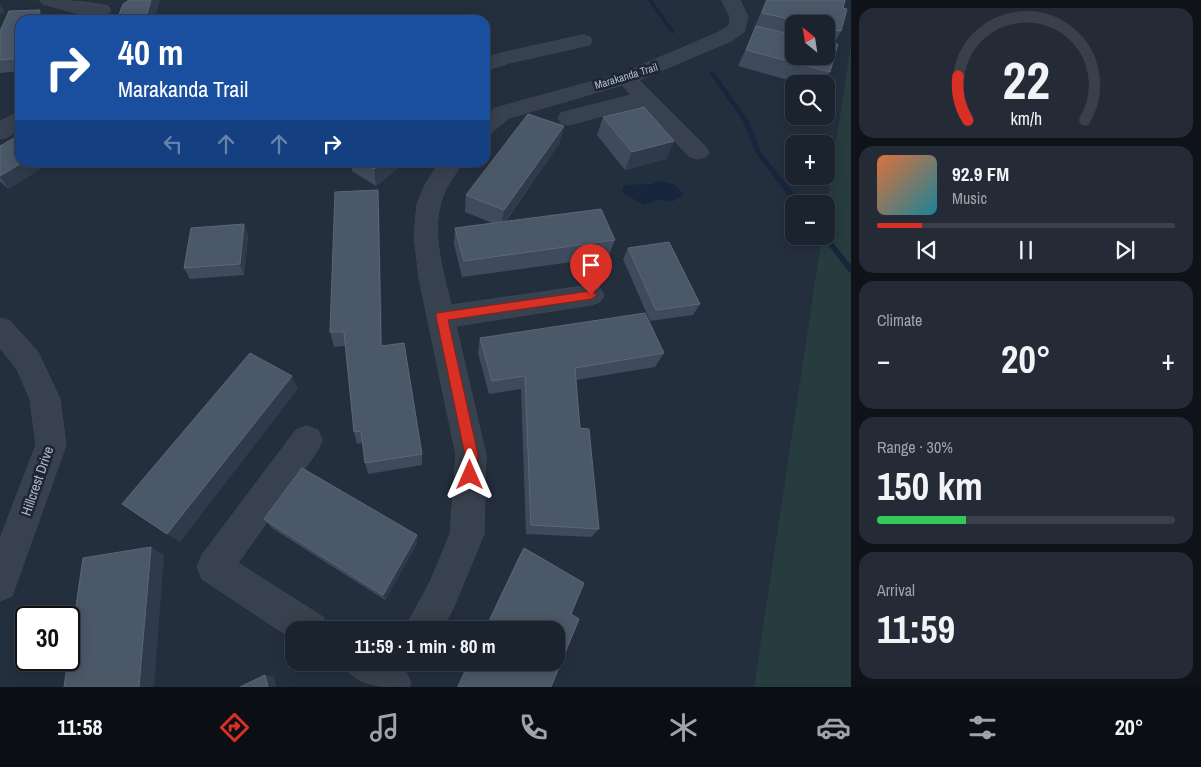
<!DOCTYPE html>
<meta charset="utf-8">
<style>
:root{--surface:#1b232e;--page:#242b36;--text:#f1f3f6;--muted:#a0a4aa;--line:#39404a;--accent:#d93025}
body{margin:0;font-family:"Archivo Narrow",sans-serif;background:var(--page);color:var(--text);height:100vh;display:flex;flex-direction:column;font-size:19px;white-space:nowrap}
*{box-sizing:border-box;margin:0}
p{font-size:16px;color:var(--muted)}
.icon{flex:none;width:28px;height:28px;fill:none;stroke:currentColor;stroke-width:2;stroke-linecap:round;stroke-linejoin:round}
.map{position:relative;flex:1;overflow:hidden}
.sheet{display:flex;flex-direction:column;gap:8px;padding:8px;background:#0f1319;width:350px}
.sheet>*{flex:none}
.guide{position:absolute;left:15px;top:15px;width:475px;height:152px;border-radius:15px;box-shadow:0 2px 12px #0003,0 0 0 1px var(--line);background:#1a4fa0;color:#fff;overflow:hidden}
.needle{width:32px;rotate:330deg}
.buttons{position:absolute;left:785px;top:15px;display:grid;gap:10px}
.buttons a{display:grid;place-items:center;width:50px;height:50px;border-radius:10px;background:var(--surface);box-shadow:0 2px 12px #0003,0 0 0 1px var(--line);font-size:25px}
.speed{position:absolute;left:15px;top:606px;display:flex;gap:10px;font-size:25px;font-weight:700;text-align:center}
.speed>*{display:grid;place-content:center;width:65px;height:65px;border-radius:50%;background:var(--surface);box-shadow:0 2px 12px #0003,0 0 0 1px var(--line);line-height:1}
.speed .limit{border:2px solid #111;border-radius:8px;background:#fff;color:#111}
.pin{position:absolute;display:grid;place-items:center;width:42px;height:42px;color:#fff;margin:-51px -21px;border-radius:50% 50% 50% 0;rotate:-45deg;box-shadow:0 0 5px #0007}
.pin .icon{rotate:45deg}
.me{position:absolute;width:55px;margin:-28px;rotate:0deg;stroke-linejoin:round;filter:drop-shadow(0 0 4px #0008)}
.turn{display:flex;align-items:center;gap:18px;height:105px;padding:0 20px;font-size:22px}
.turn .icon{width:65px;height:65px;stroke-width:2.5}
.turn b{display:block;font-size:35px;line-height:42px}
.lanes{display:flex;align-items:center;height:48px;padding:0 20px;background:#0003;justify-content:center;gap:25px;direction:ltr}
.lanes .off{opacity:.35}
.big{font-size:38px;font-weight:700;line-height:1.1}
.sheet .tile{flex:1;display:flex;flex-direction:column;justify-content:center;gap:8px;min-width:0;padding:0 18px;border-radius:15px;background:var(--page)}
.sheet .dial{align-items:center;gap:0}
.dial svg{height:130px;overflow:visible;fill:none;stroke:var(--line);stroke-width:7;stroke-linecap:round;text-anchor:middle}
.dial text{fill:var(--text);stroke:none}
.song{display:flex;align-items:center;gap:15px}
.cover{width:60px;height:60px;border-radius:8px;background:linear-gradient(135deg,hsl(20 70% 55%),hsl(190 70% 35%))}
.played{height:5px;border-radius:2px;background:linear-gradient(90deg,var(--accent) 15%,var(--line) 15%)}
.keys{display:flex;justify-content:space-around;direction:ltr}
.heat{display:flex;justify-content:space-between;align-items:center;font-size:28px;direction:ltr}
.charge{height:8px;border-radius:4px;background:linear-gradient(90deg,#34c759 30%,var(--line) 0)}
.trip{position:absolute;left:285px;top:621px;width:280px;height:50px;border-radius:15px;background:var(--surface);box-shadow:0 2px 12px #0003,0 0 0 1px var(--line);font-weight:700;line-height:50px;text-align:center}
.dock{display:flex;height:80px;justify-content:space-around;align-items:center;background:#0b0e12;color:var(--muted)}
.dock .icon{width:35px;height:35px}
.dock .active{color:var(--accent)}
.dock b{font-size:22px;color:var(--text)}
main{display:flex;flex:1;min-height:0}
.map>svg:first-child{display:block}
</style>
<main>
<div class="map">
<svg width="851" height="687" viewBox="0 0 851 687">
<rect width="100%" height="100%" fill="#242f3e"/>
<!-- green -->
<path fill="#263c3f" d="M851 44V687H754L822 236H826V209Z"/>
<!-- water -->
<path fill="#17263c" d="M661 181 675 185 684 194 674 201 659 200 644 205 622 192 624 185 651 184Z"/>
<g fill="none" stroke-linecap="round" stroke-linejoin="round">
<!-- stream -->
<g fill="#17263c" fill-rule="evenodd">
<path d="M648 0H652L675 32V33H671Z"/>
<path d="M712 71 714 72 749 121 761 152 802 204H795L756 154 743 121 709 73Z"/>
<path d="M826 234 851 265V273L849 272 821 236H826Z"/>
</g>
<defs>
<g id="minor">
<path d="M40 0C63 0 86 1 108 6L111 10 108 14C87 19 63 9 43 4Z"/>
<path d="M722 0H740L748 17 744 32 731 41 639 80 706 147 709 152 706 157 698 159 690 157 641 106 568 125 561 123 558 118 561 113 631 95 622 85 509 118 492 132 485 134V116L495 108 623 73 717 33 729 26 730 17Z"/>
<path d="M583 35 590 37 592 41 590 45 509 63 485 71V58L497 54Z"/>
<path d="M20 111V128L8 137 0 139V122Z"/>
<path d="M440 162H463C456 174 447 184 443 196 430 230 443 271 451 305L591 285 600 288 604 295 600 302 591 305 456 326 486 455 484 534 455 604 442 630H404L431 580 450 534 456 455 419 278 414 236 417 204 425 185Z"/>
<path d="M0 318 10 321 38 352 60 399 66 445 12 596 0 601V539L36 445 30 399 17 369 0 348Z"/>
<path d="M307 426 318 430 322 440 318 450 238 563 323 617 328 630H294V640L202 579 197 567 202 555 296 430Z"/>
<path d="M342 662H394L405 670 411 683 409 687C381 687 355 687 342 662Z"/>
</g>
</defs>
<!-- minor casing -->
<use href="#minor" stroke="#414a57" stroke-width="1"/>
<!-- minor -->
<use href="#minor" fill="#38414e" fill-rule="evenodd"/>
</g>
<!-- wall -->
<g fill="#3f4b5c" fill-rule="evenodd">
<path d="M766 0H845L843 8 841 31 834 44 830 72 823 84H803L738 66 755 29H754ZM794 24H826L794 56Z"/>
<path d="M20 20V71L0 73V31Z"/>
<path d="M603 117 674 141 666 159 625 170 597 135Z"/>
<path d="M564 126 559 144 506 221 615 240 608 257 462 277 454 244 455 228 492 223 465 212 466 195Z"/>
<path d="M18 140 9 189 0 182V146Z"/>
<path d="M351 162H406L376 186 352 171Z"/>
<path d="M379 207 382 346 422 454V465L368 474 365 463 363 443 357 444 354 432 345 346 334 347 330 332Z"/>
<path d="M244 224 248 236 244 275 190 279 184 268Z"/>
<path d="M628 248 700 304 693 315 650 321 623 259Z"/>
<path d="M480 338 664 353 655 367 576 380 580 428 599 529 591 537 526 534 521 389 489 394 478 353Z"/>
<path d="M264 519 417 535V543L385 600 272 528Z"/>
<path d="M524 548 584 583 571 614 579 619 551 687H457L468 662H556V630H484L519 556Z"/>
</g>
<!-- shaded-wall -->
<g fill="#2f3b4b">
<path d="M151 0H160L154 20H145Z"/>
<path d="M0 4 5 12 0 14Z"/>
<path d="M40 10 46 20H37Z"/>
<path d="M834 38 826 51V39Z"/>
<path d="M489 81 488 99 485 101V85Z"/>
<path d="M564 126 559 144 501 227 504 210Z"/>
<path d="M674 141 666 159 625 170 632 152Z"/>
<path d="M23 162H52L9 189 0 177V176Z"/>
<path d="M383 162H406L376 186 374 169Z"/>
<path d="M378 190 379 207 383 361 381 346Z"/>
<path d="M244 224 248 236 244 275 240 264Z"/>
<path d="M292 376 298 389 180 542 167 534Z"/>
<path d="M417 535V543L385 600 383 595Z"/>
<path d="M151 547 164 555 154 687H139Z"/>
<path d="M265 675 274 677 276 687H268Z"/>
</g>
<!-- building -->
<g fill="#4b5868" stroke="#5c6777">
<path d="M129 0H151L145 20H117L123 4Z"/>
<path d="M767 0H845L843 8 847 9 841 31 835 30 834 38 826 39V24H804L803 22 762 13Z"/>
<path d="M40 10 37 20H20V58L0 60V31L9 11Z"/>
<path d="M756 26 794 35V56H826V40L829 44H838L830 72 746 50Z"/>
<path d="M485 79 489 81 485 85Z"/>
<path d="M644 107 674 141 632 152 603 117Z"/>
<path d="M528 114 564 126 504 210 466 195Z"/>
<path d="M14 138 18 140 20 139V162H23L0 176V146Z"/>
<path d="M364 162H383L374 169Z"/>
<path d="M378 190 381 346 404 343 422 454 365 463 361 431 354 432 344 332H330L335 192Z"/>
<path d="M601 209 615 240 464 261 455 228Z"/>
<path d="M244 224 240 264 184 268 191 228Z"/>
<path d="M669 242 700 304 656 310 628 248Z"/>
<path d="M645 313 664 353 575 368 580 428 589 429 599 529 531 525 525 376 492 381 480 338Z"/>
<path d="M250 353 292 376 167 534 122 504Z"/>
<path d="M302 468 417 535 383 595 264 519Z"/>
<path d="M151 547 139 687H64L68 660H69V655L83 558Z"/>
<path d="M524 548 584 583 571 614 579 619 551 687H458L470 662H556V630H485Z"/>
<path d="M265 675 268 687H240Z"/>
</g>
<!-- route -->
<path fill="#d93025" stroke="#8d1f18" d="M591 291 597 295 591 299 448 320 478 455 475 479 470 481 466 479 464 475 465 455 436 316 437 313Z"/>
<g text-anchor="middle" stroke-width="5" stroke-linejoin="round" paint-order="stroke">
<!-- far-street labels -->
<g font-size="11" fill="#b4bcc9" stroke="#1d2633">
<text transform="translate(626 76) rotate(-17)" y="4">Marakanda Trail</text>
</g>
<!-- street labels -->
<g font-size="14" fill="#b4bcc9" stroke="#1d2633">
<text transform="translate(37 481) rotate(-71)" y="5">Hillcrest Drive</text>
</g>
</g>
</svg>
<div class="buttons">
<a><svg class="needle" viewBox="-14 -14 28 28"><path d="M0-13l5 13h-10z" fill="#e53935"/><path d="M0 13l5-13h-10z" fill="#a0a4aa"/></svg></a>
<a><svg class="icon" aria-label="search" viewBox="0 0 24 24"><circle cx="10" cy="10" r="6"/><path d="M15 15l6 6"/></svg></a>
<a>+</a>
<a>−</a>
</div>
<div class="speed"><div class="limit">30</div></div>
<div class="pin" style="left:591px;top:295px;background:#d93025"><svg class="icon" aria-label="arrive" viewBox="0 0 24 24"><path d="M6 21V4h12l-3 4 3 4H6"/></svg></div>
<svg class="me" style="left:470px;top:475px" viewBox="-20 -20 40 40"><path d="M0-17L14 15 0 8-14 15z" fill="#d93025" stroke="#fff" stroke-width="4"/></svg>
<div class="trip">11:59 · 1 min · 80 m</div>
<div class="guide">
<div class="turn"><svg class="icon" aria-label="right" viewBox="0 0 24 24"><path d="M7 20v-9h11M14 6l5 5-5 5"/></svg><div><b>40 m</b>Marakanda Trail</div></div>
<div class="lanes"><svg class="icon off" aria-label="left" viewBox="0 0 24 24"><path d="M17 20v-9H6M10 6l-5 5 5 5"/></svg><svg class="icon off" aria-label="ahead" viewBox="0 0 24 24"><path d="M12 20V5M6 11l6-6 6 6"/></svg><svg class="icon off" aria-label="ahead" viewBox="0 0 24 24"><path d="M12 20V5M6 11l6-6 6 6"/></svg><svg class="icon" aria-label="right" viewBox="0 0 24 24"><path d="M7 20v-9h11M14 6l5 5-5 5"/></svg></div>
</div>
</div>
<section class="sheet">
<div class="tile dial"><svg viewBox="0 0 100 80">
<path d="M14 69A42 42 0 1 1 86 69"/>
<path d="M14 69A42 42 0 0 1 8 42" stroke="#d93025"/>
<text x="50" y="56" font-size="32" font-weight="700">22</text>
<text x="50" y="72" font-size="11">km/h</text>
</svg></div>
<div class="tile">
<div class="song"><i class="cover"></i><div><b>92.9 FM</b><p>Music</p></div></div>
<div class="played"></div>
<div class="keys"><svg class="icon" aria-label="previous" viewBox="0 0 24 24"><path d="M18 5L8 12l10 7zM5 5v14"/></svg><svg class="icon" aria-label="pause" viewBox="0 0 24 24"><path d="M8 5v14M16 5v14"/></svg><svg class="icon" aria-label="next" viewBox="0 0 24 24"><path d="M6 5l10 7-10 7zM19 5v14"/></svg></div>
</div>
<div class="tile"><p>Climate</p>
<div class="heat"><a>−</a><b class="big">20°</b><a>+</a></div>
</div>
<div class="tile"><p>Range · 30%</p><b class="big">150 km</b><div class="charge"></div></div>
<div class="tile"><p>Arrival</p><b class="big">11:59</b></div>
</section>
</main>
<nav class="dock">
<b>11:58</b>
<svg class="icon active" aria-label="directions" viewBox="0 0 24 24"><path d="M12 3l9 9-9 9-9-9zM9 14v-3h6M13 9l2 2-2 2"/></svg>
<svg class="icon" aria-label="music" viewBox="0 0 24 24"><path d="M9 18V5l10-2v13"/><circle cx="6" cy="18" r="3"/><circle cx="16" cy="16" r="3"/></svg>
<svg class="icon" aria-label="phone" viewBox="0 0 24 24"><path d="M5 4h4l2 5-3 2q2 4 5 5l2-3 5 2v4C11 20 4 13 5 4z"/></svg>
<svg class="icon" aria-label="climate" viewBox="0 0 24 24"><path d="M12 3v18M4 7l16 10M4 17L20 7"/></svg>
<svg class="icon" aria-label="car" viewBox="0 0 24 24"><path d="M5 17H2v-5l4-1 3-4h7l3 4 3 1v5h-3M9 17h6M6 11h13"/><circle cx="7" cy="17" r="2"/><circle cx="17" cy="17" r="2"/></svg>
<svg class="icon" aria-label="filters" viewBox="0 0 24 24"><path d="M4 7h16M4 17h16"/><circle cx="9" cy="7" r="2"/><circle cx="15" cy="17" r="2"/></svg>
<b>20°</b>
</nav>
